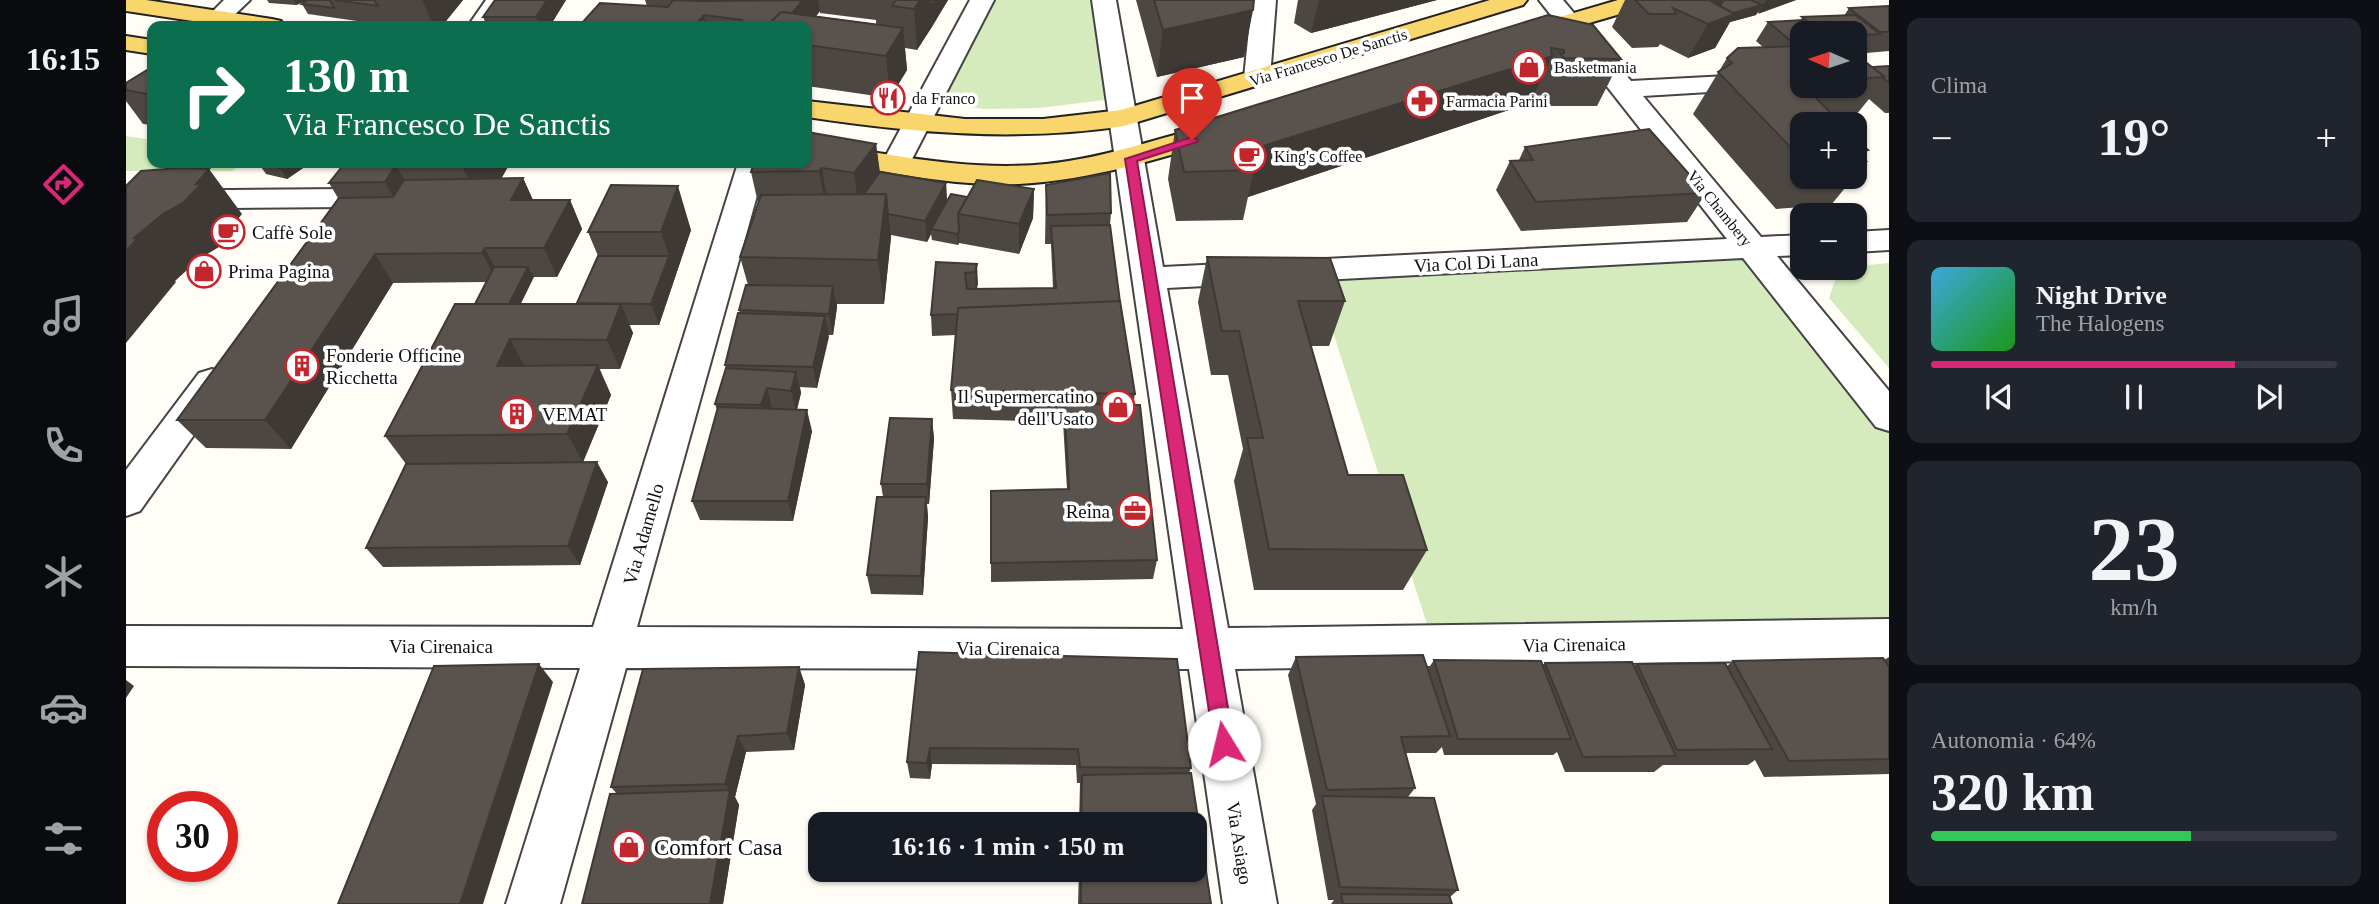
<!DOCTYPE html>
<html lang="it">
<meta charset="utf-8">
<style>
:root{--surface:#171b24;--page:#20242c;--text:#f1f3f6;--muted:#9ea1a6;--line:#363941;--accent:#db2777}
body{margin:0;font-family:Georgia,serif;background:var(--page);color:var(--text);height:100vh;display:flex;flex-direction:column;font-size:26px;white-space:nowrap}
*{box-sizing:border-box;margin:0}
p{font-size:23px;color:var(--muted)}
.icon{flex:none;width:38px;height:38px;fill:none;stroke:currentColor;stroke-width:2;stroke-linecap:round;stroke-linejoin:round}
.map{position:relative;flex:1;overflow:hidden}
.side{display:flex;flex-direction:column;gap:18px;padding:18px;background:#0d0f14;width:490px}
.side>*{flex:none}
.top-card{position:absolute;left:21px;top:21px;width:665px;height:147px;border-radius:14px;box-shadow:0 2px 5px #0004;background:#0b6e4f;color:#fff;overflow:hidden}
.needle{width:46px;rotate:273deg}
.buttons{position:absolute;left:1664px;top:21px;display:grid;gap:14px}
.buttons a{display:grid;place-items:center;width:77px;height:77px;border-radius:14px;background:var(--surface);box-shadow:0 2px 5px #0004;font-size:35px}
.speed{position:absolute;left:21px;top:791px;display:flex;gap:14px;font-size:35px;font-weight:700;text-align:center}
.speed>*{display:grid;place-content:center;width:91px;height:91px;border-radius:50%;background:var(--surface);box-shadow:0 2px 5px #0004;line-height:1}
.speed .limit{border:10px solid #d22;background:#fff;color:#111}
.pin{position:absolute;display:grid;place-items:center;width:60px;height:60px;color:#fff;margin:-72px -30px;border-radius:50% 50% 50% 0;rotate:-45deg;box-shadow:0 0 7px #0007}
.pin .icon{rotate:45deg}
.me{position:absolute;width:77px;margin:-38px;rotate:351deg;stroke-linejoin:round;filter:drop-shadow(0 0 5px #0008)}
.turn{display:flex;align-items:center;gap:24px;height:147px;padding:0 21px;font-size:32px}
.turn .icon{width:91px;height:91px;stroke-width:2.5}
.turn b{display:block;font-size:49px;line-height:60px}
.big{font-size:52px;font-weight:700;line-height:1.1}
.side .widget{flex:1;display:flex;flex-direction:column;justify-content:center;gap:10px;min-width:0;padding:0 24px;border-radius:14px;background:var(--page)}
.side .dial{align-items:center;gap:0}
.dial b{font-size:91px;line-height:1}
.song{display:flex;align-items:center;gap:21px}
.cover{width:84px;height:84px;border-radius:10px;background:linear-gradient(135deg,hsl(200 70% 55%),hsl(120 70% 35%))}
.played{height:7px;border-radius:4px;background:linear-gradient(90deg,var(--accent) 75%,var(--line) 75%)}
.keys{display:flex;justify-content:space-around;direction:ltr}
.heat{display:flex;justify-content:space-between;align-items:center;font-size:38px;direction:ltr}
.charge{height:10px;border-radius:5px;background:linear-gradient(90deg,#34c759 64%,var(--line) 0)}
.trip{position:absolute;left:682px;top:812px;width:399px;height:70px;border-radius:14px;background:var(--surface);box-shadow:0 2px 5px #0004;font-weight:700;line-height:70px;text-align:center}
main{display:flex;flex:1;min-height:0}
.tabs{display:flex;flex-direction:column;width:126px;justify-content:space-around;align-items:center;background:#090b0e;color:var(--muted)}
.tabs .icon{width:49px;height:49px}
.tabs .current{color:var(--accent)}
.tabs b{font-size:32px;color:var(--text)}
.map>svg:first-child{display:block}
</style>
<main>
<nav class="tabs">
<b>16:15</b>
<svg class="icon current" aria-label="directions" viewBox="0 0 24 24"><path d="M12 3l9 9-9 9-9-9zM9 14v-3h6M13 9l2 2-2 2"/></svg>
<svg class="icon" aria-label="music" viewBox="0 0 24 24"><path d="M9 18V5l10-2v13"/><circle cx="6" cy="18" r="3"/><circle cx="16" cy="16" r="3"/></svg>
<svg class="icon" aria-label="phone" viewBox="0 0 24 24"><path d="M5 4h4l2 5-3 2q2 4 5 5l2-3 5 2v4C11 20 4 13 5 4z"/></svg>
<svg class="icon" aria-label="climate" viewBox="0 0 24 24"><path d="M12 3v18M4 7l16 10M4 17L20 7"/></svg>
<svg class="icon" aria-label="car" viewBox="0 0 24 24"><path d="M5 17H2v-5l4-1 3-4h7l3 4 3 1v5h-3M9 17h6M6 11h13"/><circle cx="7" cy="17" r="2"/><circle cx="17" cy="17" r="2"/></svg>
<svg class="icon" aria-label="filters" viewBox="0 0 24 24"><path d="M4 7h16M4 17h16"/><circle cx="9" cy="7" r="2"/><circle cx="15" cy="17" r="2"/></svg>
</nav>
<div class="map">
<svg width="1763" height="904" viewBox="0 0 1763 904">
<rect width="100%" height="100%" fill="#fffdf5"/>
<!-- green -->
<g fill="#d5ebbd">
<path d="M856 0H978L995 98 913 108 858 109 802 101Z"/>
<path d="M0 136 26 140V163H117L106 171H0Z"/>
<path d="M1626 248 1763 417V639L1308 646 1187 270Z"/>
<path d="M1763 263V368L1703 298 1713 268Z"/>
</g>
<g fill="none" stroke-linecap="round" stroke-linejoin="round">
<defs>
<g id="minor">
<path d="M98 0H124L100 23H84L80 18Z"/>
<path d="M360 0H384L366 26H342Z"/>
<path d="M844 0H868L784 163 780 169 770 172 760 169 756 163Z"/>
<path d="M966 0H990L1037 267 1601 239 1413 0H1437L1505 81 1676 72V86H1684L1517 96 1635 237 1676 235V255L1651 256 1763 391V431L1750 427 1617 258 1041 288 1102 628 1763 619V659L1109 669 1151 904H1097L1063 669 500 668 434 904H380L454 668 0 666V626L467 627 612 163H640L511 627 1057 629Z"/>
<path d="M1126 0H1150L1144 78 1140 83 1131 86 1122 83 1118 78Z"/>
<path d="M221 189 232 192 236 198 232 204 221 207 0 209V191Z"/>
<path d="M1763 230V250L1729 252V232Z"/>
<path d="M86 369 99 373 104 382 99 391 14 511 0 516V470L73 373Z"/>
</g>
<g id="major">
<path d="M0 0H20L146 19 155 21 158 26H100L0 11Z"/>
<path d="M1364 0H1401L1397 5 998 126C891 142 787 133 681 117V101L839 119H917L995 110Z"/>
<path d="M1492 0H1529L1525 5 1395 43 1386 41 1383 36 1386 31Z"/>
<path d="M0 36 26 40V54L0 50Z"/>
<path d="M1097 122 1107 124 1111 130 1107 136C1037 158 966 180 893 184 822 187 751 169 681 158V142C760 153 840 172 920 164 981 158 1038 136 1097 122Z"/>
</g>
</defs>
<!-- minor casing -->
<use href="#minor" stroke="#444" stroke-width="4"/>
<!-- major casing -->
<use href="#major" stroke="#222" stroke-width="4"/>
<!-- minor -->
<use href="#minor" fill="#fff" fill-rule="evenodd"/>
<!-- major -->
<use href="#major" fill="#f9d66b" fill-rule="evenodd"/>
</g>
<!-- wall -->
<g fill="#4d4742" fill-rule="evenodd">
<path d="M141 0H337L316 26H266L182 14 176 4 181 1 170 5 143 3Z"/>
<path d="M369 0H440L424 26H361L357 17Z"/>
<path d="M519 0H822L791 50 779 48 781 70 764 98 681 86V26H456L455 24 521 6ZM694 11V13L750 20V24L690 16Z"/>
<path d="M1010 0H1128L1118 57 1031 77Z"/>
<path d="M1172 0H1311L1185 33 1168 23Z"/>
<path d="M1499 0H1670L1631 13 1630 15 1604 22 1589 48 1562 58 1534 44 1532 47 1506 48 1486 27Z"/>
<path d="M1763 6V51L1729 54 1746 67 1763 66V113H1759L1743 99 1726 120 1676 124V177H1728L1705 205 1650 209 1567 114 1601 58 1637 47 1630 41 1642 22 1675 20 1676 17 1718 16 1723 8ZM1676 33H1729V86H1676Z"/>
<path d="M1422 15 1495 59 1471 106H1416L1412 101 1413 97 1408 96 1404 103 1122 197 1117 220 1050 221 1042 179 1049 130Z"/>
<path d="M26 67V125L17 124 0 101V83Z"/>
<path d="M1729 137 1736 157 1740 161 1729 175Z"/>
<path d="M750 144 754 172 820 183 821 201 841 197 908 189 907 218 893 254 833 243 832 245 806 240 805 234 801 242 765 235 758 304H711V307L707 335H702L691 388 674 387 675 393 671 410 686 431 667 521 574 520 566 501 591 410 589 404 600 368 599 365 614 313 613 310 622 285 614 257 632 203 625 172Z"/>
<path d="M1399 147 1580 193 1561 222 1395 231 1370 190 1384 161 1393 160Z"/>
<path d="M219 163H384L375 179 397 178 407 200H444L456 229 431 277H407L394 304H452L472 256 462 232 565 230 533 325H503L507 333 494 369H473L485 395 457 462 482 482 454 565 257 567 240 548 280 464 259 436 349 304 360 282 267 283 165 449 80 448 51 420 212 198 203 183Z"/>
<path d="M133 164 180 166 161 179 140 174Z"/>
<path d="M920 185 985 213 984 225 994 302 1009 394 1007 405 1031 560 1027 579 865 582V563L941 489 937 422 827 419 825 390 830 335 806 336 805 315 810 262 851 264V289L927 288 925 244H919Z"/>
<path d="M1081 257 1219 301 1203 346H1185L1222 475 1301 550 1277 590H1128L1108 481 1117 449 1102 375H1085L1072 302Z"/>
<path d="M806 419 808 439 803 504H801L802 517 797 595 745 594 741 575 757 497 755 484Z"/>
<path d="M793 652 1065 768 1063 773 1085 904H952L953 870H1069V824H953L954 783H951L950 765 806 764 804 779 784 778 781 762Z"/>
<path d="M1170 657 1302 669 1308 660 1416 666 1419 663 1508 666 1511 664 1601 666 1607 661 1758 660 1763 657V774L1638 777 1629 760 1622 765H1537L1528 772H1439L1431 752 1427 755H1318L1316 747 1310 753H1280L1289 788 1282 797 1332 890 1324 897 1326 904H1205L1208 900H1202L1186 810 1190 804 1162 675Z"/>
<path d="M673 667 679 685 668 750 620 752 609 797 613 805 597 904H456L491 794 485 787Z"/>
</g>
<!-- shaded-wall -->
<g fill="#3f3936">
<path d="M168 0H183L170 5Z"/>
<path d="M296 0H337L316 26H308Z"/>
<path d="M421 0H440L424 26H413L410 17Z"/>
<path d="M677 0H692L694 11 681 28 655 26Z"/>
<path d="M794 0H804L806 27 791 50 788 9Z"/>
<path d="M809 0H822L806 27 805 7Z"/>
<path d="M1193 0H1311L1185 33Z"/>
<path d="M1583 0H1598L1589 18 1636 5 1630 15 1604 22 1589 48 1562 58 1582 24Z"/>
<path d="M1640 0H1670L1632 14Z"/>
<path d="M1127 10 1118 57 1031 77 1037 30Z"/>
<path d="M578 15 580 26H568Z"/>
<path d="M777 28 781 70 764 98 760 56Z"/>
<path d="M1426 56 1404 103 1122 197 1128 170 1121 151Z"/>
<path d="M750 144 756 193 733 209 728 173Z"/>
<path d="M1742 150 1733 162 1731 152Z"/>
<path d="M162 163H178L180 166 161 179 154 168Z"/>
<path d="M336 163H384L358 209 335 164Z"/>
<path d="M270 165 295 210 284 226 259 182Z"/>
<path d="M696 168 704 217 702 220 693 171Z"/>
<path d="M83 169 116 214 107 225 109 228 93 247 73 259 49 281 50 282 0 343V251L8 238 37 214 70 184Z"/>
<path d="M397 178 410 207 385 200Z"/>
<path d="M820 183 821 204 805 229V234L801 242 799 221Z"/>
<path d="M552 186 565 230 533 325 525 304 543 256 535 232Z"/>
<path d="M908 189 907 218 893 254V224Z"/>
<path d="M760 194 765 238 758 304 752 260Z"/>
<path d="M444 200 456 229 431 277 418 248Z"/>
<path d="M833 232V243L832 245 831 234Z"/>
<path d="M359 248 374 277 371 282 356 253Z"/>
<path d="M249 254 267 283 165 449 139 420Z"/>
<path d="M851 264 852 284 850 293 849 272Z"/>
<path d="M402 267 408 277 380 334 374 323Z"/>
<path d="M707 286 711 307 707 335 703 314Z"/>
<path d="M495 304 507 333 494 369 481 340Z"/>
<path d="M699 316 703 337 691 388 687 367Z"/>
<path d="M384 339 400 369 371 366Z"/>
<path d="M472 365 485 395 457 462 441 434Z"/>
<path d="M670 372 675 393 670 412 665 391Z"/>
<path d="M641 388 646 408 641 426 635 405Z"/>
<path d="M681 410 686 431 667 521 662 501Z"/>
<path d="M806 419 808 439 803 504 801 484Z"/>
<path d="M471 462 482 482 454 565 442 546Z"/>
<path d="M800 497 802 517 797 595 795 576Z"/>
<path d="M413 664 427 682 357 904H334Z"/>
<path d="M673 667 679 685 668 750 661 733Z"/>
<path d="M0 680 8 686 0 698Z"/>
<path d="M612 736 620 752 609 797 613 805 597 904H584L604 792 599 784Z"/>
<path d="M804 748 806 764 804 779 801 763Z"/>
</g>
<!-- building -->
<g fill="#5a524d" stroke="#3f3936" stroke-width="2">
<path d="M182 0H204L208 8 176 4Z"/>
<path d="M209 0H248L252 6Z"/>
<path d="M369 0H421L410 17H357Z"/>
<path d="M547 0 574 1 677 0 666 13 655 12 641 26H610L616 20 578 15 568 26H469L455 24 474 3 542 7Z"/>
<path d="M770 0H794L788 9 766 6Z"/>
<path d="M804 0H809L805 7Z"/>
<path d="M1028 0H1128L1127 10 1037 30Z"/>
<path d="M1509 0H1583L1609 14 1582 24 1547 8 1550 14H1523Z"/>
<path d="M1598 0H1625L1636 5 1607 13 1594 6Z"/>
<path d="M1763 6V32H1754L1723 8Z"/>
<path d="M655 12 777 28 760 56 681 45V26H641Z"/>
<path d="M1422 15 1467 25 1495 59 1438 58 1434 53H1438V50L1425 48 1426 56 1121 151 1128 170 1058 172 1049 130Z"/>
<path d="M1729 15 1754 34 1729 35V33H1696L1676 17Z"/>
<path d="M1677 20 1693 33H1676V40H1664L1642 22Z"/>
<path d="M1676 46V81H1673L1716 124H1676V159L1592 72 1606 63 1601 58 1612 48Z"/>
<path d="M1729 54 1759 77 1729 79Z"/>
<path d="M1763 66V83L1758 79 1759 77 1746 67Z"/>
<path d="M26 67V95L0 90V83Z"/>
<path d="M1523 129 1580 193 1410 202 1384 161 1407 160 1399 147Z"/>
<path d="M681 132 750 144 728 173 696 168 693 171 625 172 628 163H681Z"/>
<path d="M1729 137 1742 150 1731 152 1740 161 1729 162Z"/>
<path d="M134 163H162L154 168 133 164Z"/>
<path d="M219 163H336L335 164 270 165 259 182 203 183Z"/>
<path d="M53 168 83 169 70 184 76 183 58 202 37 214 8 238H12L0 251V186L15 171Z"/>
<path d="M754 172 820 183 799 221 762 214 760 194H738Z"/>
<path d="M984 173 985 213 921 215 920 185Z"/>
<path d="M397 178 385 200H444L418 248H359L356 253 249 254 139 420H51L213 198 267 197 278 180Z"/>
<path d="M851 180 908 189 893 224 832 214Z"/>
<path d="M485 185 552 186 535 232H462Z"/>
<path d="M760 194 752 260 614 257 635 195Z"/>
<path d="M825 194 841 197 832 214 833 232 831 234 805 229Z"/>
<path d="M984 225 994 302 832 308V314L805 315 810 262 851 264 849 272 839 273 841 289 930 288 925 226Z"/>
<path d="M472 256H543L525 304 451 303Z"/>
<path d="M1081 257 1204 258 1219 301H1172L1222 475H1277L1301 550 1143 549 1121 438H1137L1113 331H1096Z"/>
<path d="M368 267H402L383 304H349Z"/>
<path d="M620 285 707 286 703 314 613 310Z"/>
<path d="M994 301 1009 394 825 390 832 308Z"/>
<path d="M329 304H495L481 340 384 339 371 366 472 365 441 434 259 436Z"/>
<path d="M612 313 699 316 687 367 599 365Z"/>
<path d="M600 368 670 372 665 391 641 388 635 405 589 404Z"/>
<path d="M938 404 1014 405 1031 560 865 563V491L943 489Z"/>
<path d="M592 407 681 410 662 501H566Z"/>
<path d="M764 418 806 419 801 484H755Z"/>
<path d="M471 462 442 546 240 548 280 464Z"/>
<path d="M751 497H800L795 576 741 575Z"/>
<path d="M793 652 1051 659 1065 768 954 767 952 749 804 748 801 763 781 762Z"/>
<path d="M1297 655 1324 736 1275 737 1289 788 1201 790 1170 657Z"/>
<path d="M1757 658 1763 667V759L1663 761 1607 661Z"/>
<path d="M1308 660 1415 661 1445 739H1332Z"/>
<path d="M1506 662 1550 756 1457 757 1419 663Z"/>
<path d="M1599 663 1646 749 1551 750 1511 664Z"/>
<path d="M413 664 334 904H212L308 666Z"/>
<path d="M673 667 661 733 612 736 599 784 485 787 517 669Z"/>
<path d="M1065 773 1085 904H955V870H1069V824H955L956 775Z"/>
<path d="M604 790 584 904H456L484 794Z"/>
<path d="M1196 796 1308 798 1332 890 1214 887Z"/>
<path d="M1215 894 1323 895 1326 904H1217Z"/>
</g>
<!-- route -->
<path fill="#db2777" stroke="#8e194d" stroke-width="2" d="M1066 137 1072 140 1071 142 1011 161 1108 744 1105 750 1098 753 1091 750 1088 744 999 159Z"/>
<!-- icons -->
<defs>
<symbol id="shop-ring" viewBox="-11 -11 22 22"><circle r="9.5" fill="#fff" stroke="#c4262e" stroke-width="1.5"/><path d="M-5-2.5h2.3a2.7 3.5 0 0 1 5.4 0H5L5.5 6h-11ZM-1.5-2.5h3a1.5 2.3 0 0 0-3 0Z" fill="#c4262e"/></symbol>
<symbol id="restaurant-ring" viewBox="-11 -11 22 22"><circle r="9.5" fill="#fff" stroke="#c4262e" stroke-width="1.5"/><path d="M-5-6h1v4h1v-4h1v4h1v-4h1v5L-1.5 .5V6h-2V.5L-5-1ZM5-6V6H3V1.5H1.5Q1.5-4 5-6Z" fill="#c4262e"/></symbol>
<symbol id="pharmacy-ring" viewBox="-11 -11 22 22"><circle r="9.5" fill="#fff" stroke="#c4262e" stroke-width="1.5"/><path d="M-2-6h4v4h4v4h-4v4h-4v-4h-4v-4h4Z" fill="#c4262e"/></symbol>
<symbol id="cafe-ring" viewBox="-11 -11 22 22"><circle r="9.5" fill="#fff" stroke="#c4262e" stroke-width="1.5"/><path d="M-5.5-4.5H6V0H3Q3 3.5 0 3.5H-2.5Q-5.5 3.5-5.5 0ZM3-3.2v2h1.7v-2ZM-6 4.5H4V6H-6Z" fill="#c4262e"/></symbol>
<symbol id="building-ring" viewBox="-11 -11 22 22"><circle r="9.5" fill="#fff" stroke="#c4262e" stroke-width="1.5"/><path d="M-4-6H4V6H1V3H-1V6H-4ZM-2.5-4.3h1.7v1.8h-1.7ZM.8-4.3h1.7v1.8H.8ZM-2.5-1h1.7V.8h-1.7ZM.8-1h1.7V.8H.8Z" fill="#c4262e"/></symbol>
<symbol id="office-ring" viewBox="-11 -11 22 22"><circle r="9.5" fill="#fff" stroke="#c4262e" stroke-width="1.5"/><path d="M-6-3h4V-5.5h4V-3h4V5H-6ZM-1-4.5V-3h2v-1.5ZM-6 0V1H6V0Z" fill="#c4262e"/></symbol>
</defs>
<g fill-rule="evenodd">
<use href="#shop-ring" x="1384" y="48" width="38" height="38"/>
<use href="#restaurant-ring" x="743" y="79" width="38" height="38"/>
<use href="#pharmacy-ring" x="1277" y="82" width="38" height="38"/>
<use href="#cafe-ring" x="1104" y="137" width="38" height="38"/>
<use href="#cafe-ring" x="83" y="213" width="38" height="38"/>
<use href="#shop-ring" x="59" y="252" width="38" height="38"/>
<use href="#building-ring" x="157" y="347" width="38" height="38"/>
<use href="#shop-ring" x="973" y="388" width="38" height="38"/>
<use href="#building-ring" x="372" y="395" width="38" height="38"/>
<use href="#office-ring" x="990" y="492" width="38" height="38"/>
<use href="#shop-ring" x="484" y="828" width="38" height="38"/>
</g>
<g text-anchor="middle" stroke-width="7" stroke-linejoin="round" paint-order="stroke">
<!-- far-street labels -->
<g font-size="16" fill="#111" stroke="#fff">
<text transform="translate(1202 57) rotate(-17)" y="6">Via Francesco De Sanctis</text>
<text transform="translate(1594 208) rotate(51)" y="6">Via Chambery</text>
</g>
<!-- far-poi labels -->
<g font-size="16" fill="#111" stroke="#fff" text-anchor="start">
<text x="1428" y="73">Basketmania</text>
<text x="786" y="104">da Franco</text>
<text x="1320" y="107">Farmacia Parini</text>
<text x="1148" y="162">King's Coffee</text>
</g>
<!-- poi labels -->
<g font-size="19" fill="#111" stroke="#fff" text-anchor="start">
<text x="126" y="239">Caffè Sole</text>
<text x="102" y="278">Prima Pagina</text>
<text x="200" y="362">Fonderie Officine<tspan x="200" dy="22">Ricchetta</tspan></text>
<text x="968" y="403" text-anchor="end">Il Supermercatino<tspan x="968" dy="22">dell'Usato</tspan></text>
<text x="416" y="421">VEMAT</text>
<text x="984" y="518" text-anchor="end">Reina</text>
</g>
<!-- street labels -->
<g font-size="19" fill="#111" stroke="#fff">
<text transform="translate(1350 262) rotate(-3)" y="7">Via Col Di Lana</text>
<text transform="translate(517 534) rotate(-74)" y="7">Via Adamello</text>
<text transform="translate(1448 644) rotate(-1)" y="7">Via Cirenaica</text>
<text x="315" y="653">Via Cirenaica</text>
<text x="882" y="655">Via Cirenaica</text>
<text transform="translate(1114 843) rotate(81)" y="7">Via Asiago</text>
</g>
<!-- near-poi labels -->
<g font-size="23" fill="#111" stroke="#fff" text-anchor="start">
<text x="528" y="855">Comfort Casa</text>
</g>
</g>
</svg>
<div class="buttons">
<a><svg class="needle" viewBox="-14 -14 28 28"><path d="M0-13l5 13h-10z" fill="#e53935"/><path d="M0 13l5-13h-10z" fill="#9ea1a6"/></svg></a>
<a>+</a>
<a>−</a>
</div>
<div class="speed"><div class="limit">30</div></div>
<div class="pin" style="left:1066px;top:140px;background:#d93025"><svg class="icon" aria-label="arrive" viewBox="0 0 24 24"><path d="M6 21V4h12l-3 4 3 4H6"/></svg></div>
<svg class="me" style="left:1098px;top:744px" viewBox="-20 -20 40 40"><circle r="19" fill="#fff"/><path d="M0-13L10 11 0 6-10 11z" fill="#db2777"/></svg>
<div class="trip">16:16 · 1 min · 150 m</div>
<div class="top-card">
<div class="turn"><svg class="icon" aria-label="right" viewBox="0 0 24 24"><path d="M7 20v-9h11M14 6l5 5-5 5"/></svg><div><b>130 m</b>Via Francesco De Sanctis</div></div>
</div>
</div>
<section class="side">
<div class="widget"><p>Clima</p>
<div class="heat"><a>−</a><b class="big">19°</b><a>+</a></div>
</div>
<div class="widget">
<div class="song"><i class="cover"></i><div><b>Night Drive</b><p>The Halogens</p></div></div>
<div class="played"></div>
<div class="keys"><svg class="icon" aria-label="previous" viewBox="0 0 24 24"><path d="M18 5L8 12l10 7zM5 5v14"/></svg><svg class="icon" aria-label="pause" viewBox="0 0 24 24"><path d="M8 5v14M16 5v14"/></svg><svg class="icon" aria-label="next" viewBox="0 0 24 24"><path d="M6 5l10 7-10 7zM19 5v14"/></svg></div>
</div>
<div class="widget dial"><b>23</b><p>km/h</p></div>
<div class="widget"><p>Autonomia · 64%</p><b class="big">320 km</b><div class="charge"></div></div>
</section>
</main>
